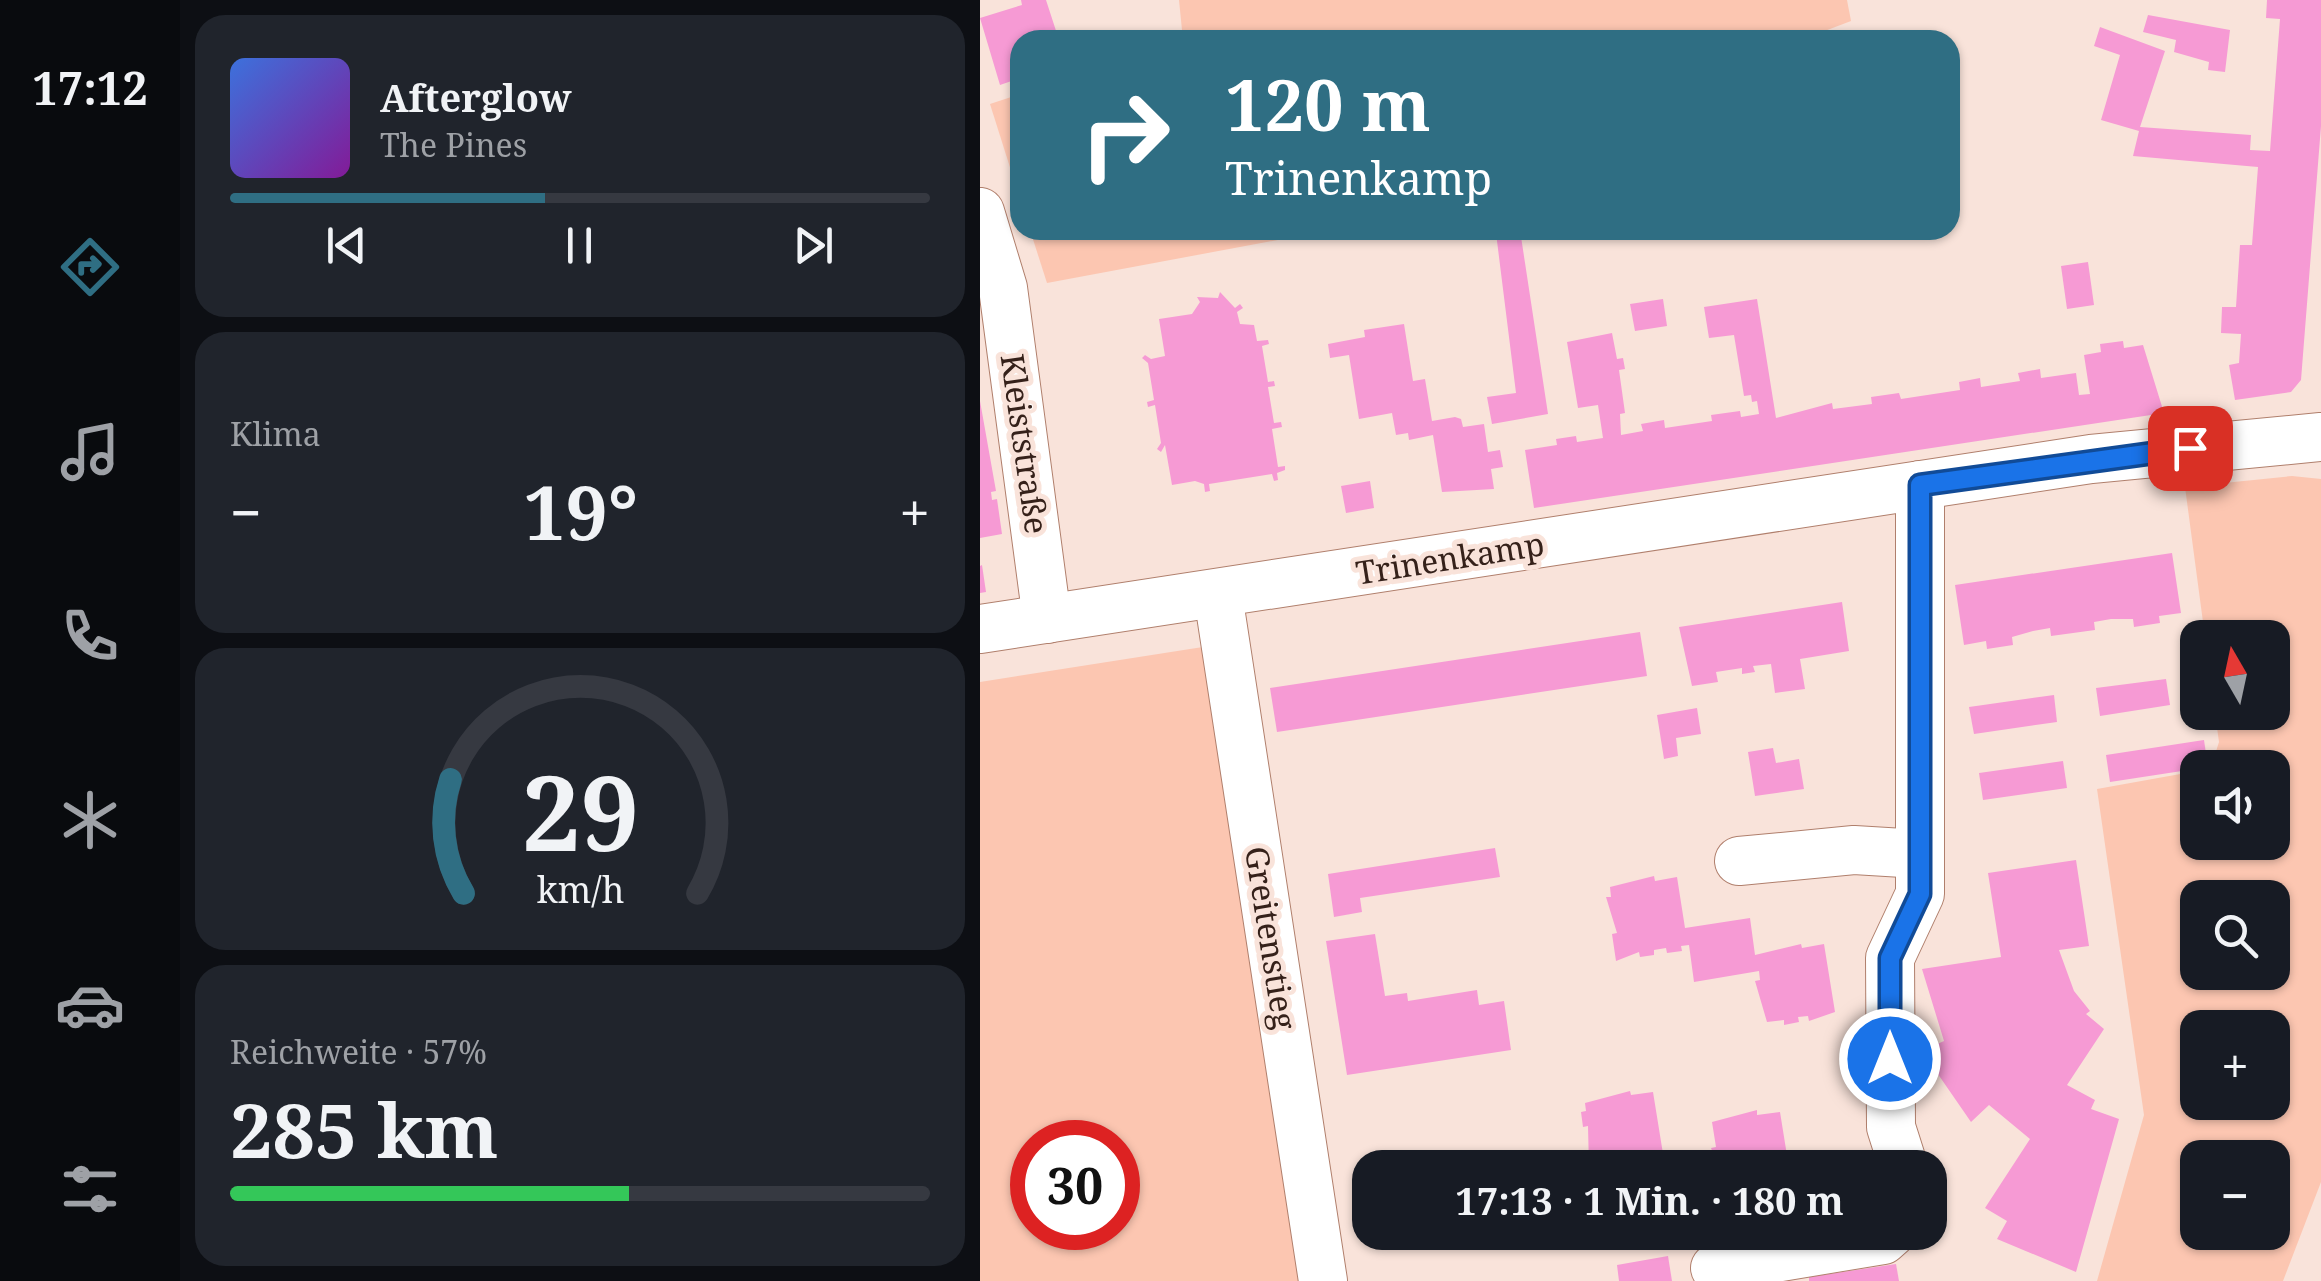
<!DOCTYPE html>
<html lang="de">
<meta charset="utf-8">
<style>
:root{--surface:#171b24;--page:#20242c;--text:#f1f3f6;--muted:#9ea1a6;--line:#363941;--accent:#2f6e83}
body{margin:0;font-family:"Noto Serif",serif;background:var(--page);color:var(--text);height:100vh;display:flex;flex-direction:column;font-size:38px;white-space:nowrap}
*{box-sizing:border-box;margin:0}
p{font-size:32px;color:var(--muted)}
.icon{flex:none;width:55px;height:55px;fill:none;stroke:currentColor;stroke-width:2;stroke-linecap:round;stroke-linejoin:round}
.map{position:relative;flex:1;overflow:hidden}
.drawer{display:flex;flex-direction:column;gap:15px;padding:15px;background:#0d0f14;width:800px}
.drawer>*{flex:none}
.top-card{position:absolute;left:30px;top:30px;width:950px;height:210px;border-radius:30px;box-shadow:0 2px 8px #0004;background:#2f6e83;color:#fff;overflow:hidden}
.needle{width:65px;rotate:351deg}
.fabs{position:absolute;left:1200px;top:620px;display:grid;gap:20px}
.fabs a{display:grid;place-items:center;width:110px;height:110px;border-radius:20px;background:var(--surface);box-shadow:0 2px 8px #0004;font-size:50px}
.speed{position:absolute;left:30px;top:1120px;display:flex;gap:20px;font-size:50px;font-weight:700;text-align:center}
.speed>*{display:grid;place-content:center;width:130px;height:130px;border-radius:50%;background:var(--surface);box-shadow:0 2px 8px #0004;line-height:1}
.speed .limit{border:15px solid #d22;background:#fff;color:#111}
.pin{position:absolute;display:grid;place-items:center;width:85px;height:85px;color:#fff;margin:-42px;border-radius:20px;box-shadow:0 5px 15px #0006}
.me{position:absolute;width:110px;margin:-55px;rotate:0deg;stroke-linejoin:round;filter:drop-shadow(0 0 8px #0008)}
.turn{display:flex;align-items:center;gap:35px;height:210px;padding:0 50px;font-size:45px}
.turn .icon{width:130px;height:130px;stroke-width:2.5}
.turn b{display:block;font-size:70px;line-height:85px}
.big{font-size:75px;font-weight:700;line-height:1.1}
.drawer .tile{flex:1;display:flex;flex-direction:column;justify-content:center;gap:15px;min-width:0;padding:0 35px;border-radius:30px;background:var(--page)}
.drawer .dial{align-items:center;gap:0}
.dial svg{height:260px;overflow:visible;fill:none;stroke:var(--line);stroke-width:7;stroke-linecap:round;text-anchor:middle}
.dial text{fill:var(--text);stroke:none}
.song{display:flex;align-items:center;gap:30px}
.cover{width:120px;height:120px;border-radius:15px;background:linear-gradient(135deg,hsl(220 70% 55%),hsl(290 70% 35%))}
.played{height:10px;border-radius:5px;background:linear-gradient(90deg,var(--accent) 45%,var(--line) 45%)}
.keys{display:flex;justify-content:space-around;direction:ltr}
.heat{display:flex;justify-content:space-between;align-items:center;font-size:55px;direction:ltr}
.charge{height:15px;border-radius:8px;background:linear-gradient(90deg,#34c759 57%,var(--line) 0)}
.trip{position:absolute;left:372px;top:1150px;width:595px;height:100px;border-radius:30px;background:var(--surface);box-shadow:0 2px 8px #0004;font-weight:700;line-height:100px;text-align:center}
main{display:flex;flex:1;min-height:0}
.menu{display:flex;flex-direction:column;width:180px;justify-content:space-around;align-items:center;background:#090b0e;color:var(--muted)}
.menu .icon{width:70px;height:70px}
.menu .active{color:var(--accent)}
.menu b{font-size:45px;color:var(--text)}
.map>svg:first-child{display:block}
</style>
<main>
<nav class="menu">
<b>17:12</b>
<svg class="icon active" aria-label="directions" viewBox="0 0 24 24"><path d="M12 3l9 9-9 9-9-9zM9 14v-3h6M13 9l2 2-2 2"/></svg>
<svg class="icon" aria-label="music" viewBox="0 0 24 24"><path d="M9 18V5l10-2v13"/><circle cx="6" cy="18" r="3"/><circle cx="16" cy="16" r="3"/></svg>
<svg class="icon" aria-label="phone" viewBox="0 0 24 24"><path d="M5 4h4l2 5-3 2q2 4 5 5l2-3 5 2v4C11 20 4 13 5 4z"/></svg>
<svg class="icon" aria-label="climate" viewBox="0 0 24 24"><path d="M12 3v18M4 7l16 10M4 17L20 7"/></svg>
<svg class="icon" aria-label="car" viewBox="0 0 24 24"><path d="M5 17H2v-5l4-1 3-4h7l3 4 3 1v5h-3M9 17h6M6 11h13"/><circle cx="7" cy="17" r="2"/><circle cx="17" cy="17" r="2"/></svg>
<svg class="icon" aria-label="filters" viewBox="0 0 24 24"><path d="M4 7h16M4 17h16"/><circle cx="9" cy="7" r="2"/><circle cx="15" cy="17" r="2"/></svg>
</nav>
<section class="drawer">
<div class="tile">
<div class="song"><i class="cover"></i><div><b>Afterglow</b><p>The Pines</p></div></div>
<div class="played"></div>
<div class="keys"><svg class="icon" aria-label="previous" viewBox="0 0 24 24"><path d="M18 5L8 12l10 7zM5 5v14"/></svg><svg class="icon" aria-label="pause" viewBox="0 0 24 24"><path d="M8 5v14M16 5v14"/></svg><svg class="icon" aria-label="next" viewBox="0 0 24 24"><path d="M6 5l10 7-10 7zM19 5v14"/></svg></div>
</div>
<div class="tile"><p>Klima</p>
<div class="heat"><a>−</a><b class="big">19°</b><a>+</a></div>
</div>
<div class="tile dial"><svg viewBox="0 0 100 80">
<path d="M14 69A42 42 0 1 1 86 69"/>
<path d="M14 69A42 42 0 0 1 10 34" stroke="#2f6e83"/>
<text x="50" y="56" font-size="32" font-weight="700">29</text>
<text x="50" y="72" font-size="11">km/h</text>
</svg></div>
<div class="tile"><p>Reichweite · 57%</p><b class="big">285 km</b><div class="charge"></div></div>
</section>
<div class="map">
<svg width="1341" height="1281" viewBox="0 0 1341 1281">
<rect width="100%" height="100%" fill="#f9e3da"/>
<!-- green -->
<g fill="#fcc6b1" fill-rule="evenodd">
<path d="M199 0H867L871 21 821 40H203Z"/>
<path d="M40 94V199L10 104Z"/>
<path d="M50 230H351L67 283Z"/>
<path d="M1312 476 1341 479V1182L1303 1281H1117L1164 1115 1117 789 1217 771 1218 842H1292V768L1231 767 1239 742 1235 713 1292 712V638L1225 637 1205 487ZM1218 898H1292V972H1218ZM1218 1028H1292V1102H1218ZM1218 1158H1292V1232H1218Z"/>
<path d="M242 644 347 1281H0V682ZM52 1142H138V1228H52Z"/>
</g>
<!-- building -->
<g fill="#f69ad4">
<path d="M41 0H66L79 40H40V78L20 85 0 18 42 5Z"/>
<path d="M1287 0H1341V126L1321 380 1311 392 1255 400 1249 365 1259 363 1261 334 1241 333 1242 307H1256L1260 245H1272L1278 167 1153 156 1159 131 1121 120 1140 55 1114 46 1120 27 1185 51 1160 127 1271 135 1270 150 1290 151 1300 19 1286 18Z"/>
<path d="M1168 15 1250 30 1245 72 1228 70 1229 62 1194 52 1196 40 1163 32Z"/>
<path d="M540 230 568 414 512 424 507 397 536 393 516 233Z"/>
<path d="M1108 262 1114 305 1087 309 1081 266Z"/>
<path d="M240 292 255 308 260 304 263 308 257 312 260 324 274 325 277 341 288 340 289 344 282 346 288 382 294 381 295 386 288 387 294 423 301 422 302 427 292 429 298 467 305 466V470L297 473 298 480 294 481 292 474 229 484 230 491 225 492 224 484 215 481 192 485 185 445 181 452 177 449 181 443 175 405 168 407 167 402 174 400 168 363 162 358 165 355 171 359 185 356 179 319 212 314 220 302 217 297 238 298Z"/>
<path d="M683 299 687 326 655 331 650 304Z"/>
<path d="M777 299 796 418 852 403 853 409 892 404 891 397 919 393 921 399 980 390 979 382 1000 378 1001 387 1040 381 1038 373 1060 369 1061 378 1096 373 1099 395 1110 394 1104 355 1121 352 1120 344 1143 341 1144 348 1163 345 1184 413 554 508 545 450 577 445 576 439 596 436 597 442 623 438 618 405 598 408 587 342 632 333 637 359 643 358 645 369 639 370 645 413 640 414 641 435 663 431 661 424 684 420 685 428 732 421 731 415 760 411 761 417 779 414 777 401 772 402 771 395 764 396 754 335 729 338 724 307Z"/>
<path d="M424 324 433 381 445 379 452 421 475 417 481 419 483 427 504 424 508 452 520 450 523 467 511 469 514 489 462 492 453 435 429 440 428 433 416 435 412 413 379 419 369 355 350 358 348 344 385 337 384 330Z"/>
<path d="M0 401 16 491 11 492 12 500 17 499 22 534 0 538Z"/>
<path d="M390 481 394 508 366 513 361 486Z"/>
<path d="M1192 553 1201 613 1179 616 1180 623 1154 627 1153 619H1131L1114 622 1115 630 1071 636 1070 628 1053 631 1032 637 1033 645 1007 649 1006 641 984 645 975 585Z"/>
<path d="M2 565 6 592 0 593V566Z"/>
<path d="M862 602 869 651 820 659 825 689 795 693 791 664 773 666 775 672 762 674V668L736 672 738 682 712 686 699 627Z"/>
<path d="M660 632 667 676 297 732 290 688Z"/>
<path d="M1186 679 1190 705 1120 716 1116 688Z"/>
<path d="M1074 695 1077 722 994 734 989 707Z"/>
<path d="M717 708 721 734 696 738 698 756 684 759 677 715Z"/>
<path d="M1224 740 1228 767 1130 782 1126 755Z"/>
<path d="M793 748 796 763 819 759 824 789 775 796 768 752Z"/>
<path d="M1083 761 1087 788 1003 800 999 773Z"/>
<path d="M515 848 520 877 380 898 382 912 354 917 348 874Z"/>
<path d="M1096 860 1109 946 1079 950 1094 991 1110 1011 1106 1014 1124 1029 1087 1085 1115 1100 1111 1109 1139 1119 1096 1272 1017 1239 1027 1221 1005 1208 1050 1139 1009 1105 991 1122 942 1051 964 1041 942 969 1021 957 1008 873Z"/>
<path d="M674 876 675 881 697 877 705 928 770 918 775 955 821 944 822 948 844 944 855 1012 829 1021 828 1016 818 1017 819 1022 804 1025V1020L787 1022 775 981 780 980 779 971 714 982 709 945 701 946 702 951 687 953 686 948 674 950V955L660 957 659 952 636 961 632 934 637 933 626 897H631L630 887Z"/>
<path d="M395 934 405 996 427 993 428 1001 497 990 499 1005 524 1001 531 1050 367 1075 346 941Z"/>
<path d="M650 1091 651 1095 673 1092 684 1160 669 1168 662 1164 609 1168 608 1126 603 1127 601 1112 606 1111 605 1103Z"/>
<path d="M777 1110V1115L800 1112 809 1168H739L731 1148 736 1147 732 1122Z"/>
<path d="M688 1256 692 1281H639L637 1265Z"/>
<path d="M916 1264 919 1281H829V1277Z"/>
</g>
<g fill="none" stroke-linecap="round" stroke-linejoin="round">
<defs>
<g id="minor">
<path d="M0 212 23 288 67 619"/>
<path d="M238 595 343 1281"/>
<path d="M0 629 1111 459 1341 437"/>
<path d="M759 861 874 850 940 854"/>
<path d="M924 1168 911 1127 910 958 940 894V485"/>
<path d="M735 1268 903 1240 912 1232"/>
</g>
</defs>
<!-- minor casing -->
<use href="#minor" stroke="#b07f6c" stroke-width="50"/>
<!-- minor -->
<use href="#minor" stroke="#fff" stroke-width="48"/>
</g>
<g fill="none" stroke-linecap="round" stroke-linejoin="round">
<defs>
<path id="route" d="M910 1059V958L940 894V485L1210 448"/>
</defs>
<!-- route casing -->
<use href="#route" stroke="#114b97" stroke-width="25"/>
<!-- route -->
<use href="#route" stroke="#1a73e8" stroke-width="18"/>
</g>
<g text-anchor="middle" stroke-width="10" stroke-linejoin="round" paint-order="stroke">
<!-- street labels -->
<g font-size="32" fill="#35211a" stroke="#f9e3da">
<text transform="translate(44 444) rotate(82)" y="11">Kleiststraße</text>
<text transform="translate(470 559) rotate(-9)" y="11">Trinenkamp</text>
<text transform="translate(290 938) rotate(81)" y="11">Greitenstieg</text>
</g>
</g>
</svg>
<div class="fabs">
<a><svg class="needle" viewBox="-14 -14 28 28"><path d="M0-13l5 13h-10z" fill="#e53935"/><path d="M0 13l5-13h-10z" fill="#9ea1a6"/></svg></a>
<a><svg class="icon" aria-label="sound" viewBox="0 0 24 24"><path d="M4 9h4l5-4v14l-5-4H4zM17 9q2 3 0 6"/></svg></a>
<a><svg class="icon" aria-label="search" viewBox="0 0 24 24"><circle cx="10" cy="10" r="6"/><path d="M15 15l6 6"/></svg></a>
<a>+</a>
<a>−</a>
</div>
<div class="speed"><div class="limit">30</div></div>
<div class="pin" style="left:1210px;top:448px;background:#d93025"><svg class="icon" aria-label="arrive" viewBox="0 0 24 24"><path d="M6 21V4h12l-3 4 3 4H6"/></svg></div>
<svg class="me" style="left:910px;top:1059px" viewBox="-20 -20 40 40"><circle r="17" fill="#1a73e8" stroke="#fff" stroke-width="3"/><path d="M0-11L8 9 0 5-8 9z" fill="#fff"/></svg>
<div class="trip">17:13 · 1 Min. · 180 m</div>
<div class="top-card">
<div class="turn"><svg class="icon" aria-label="right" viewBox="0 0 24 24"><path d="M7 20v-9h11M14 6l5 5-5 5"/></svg><div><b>120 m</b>Trinenkamp</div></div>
</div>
</div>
</main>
